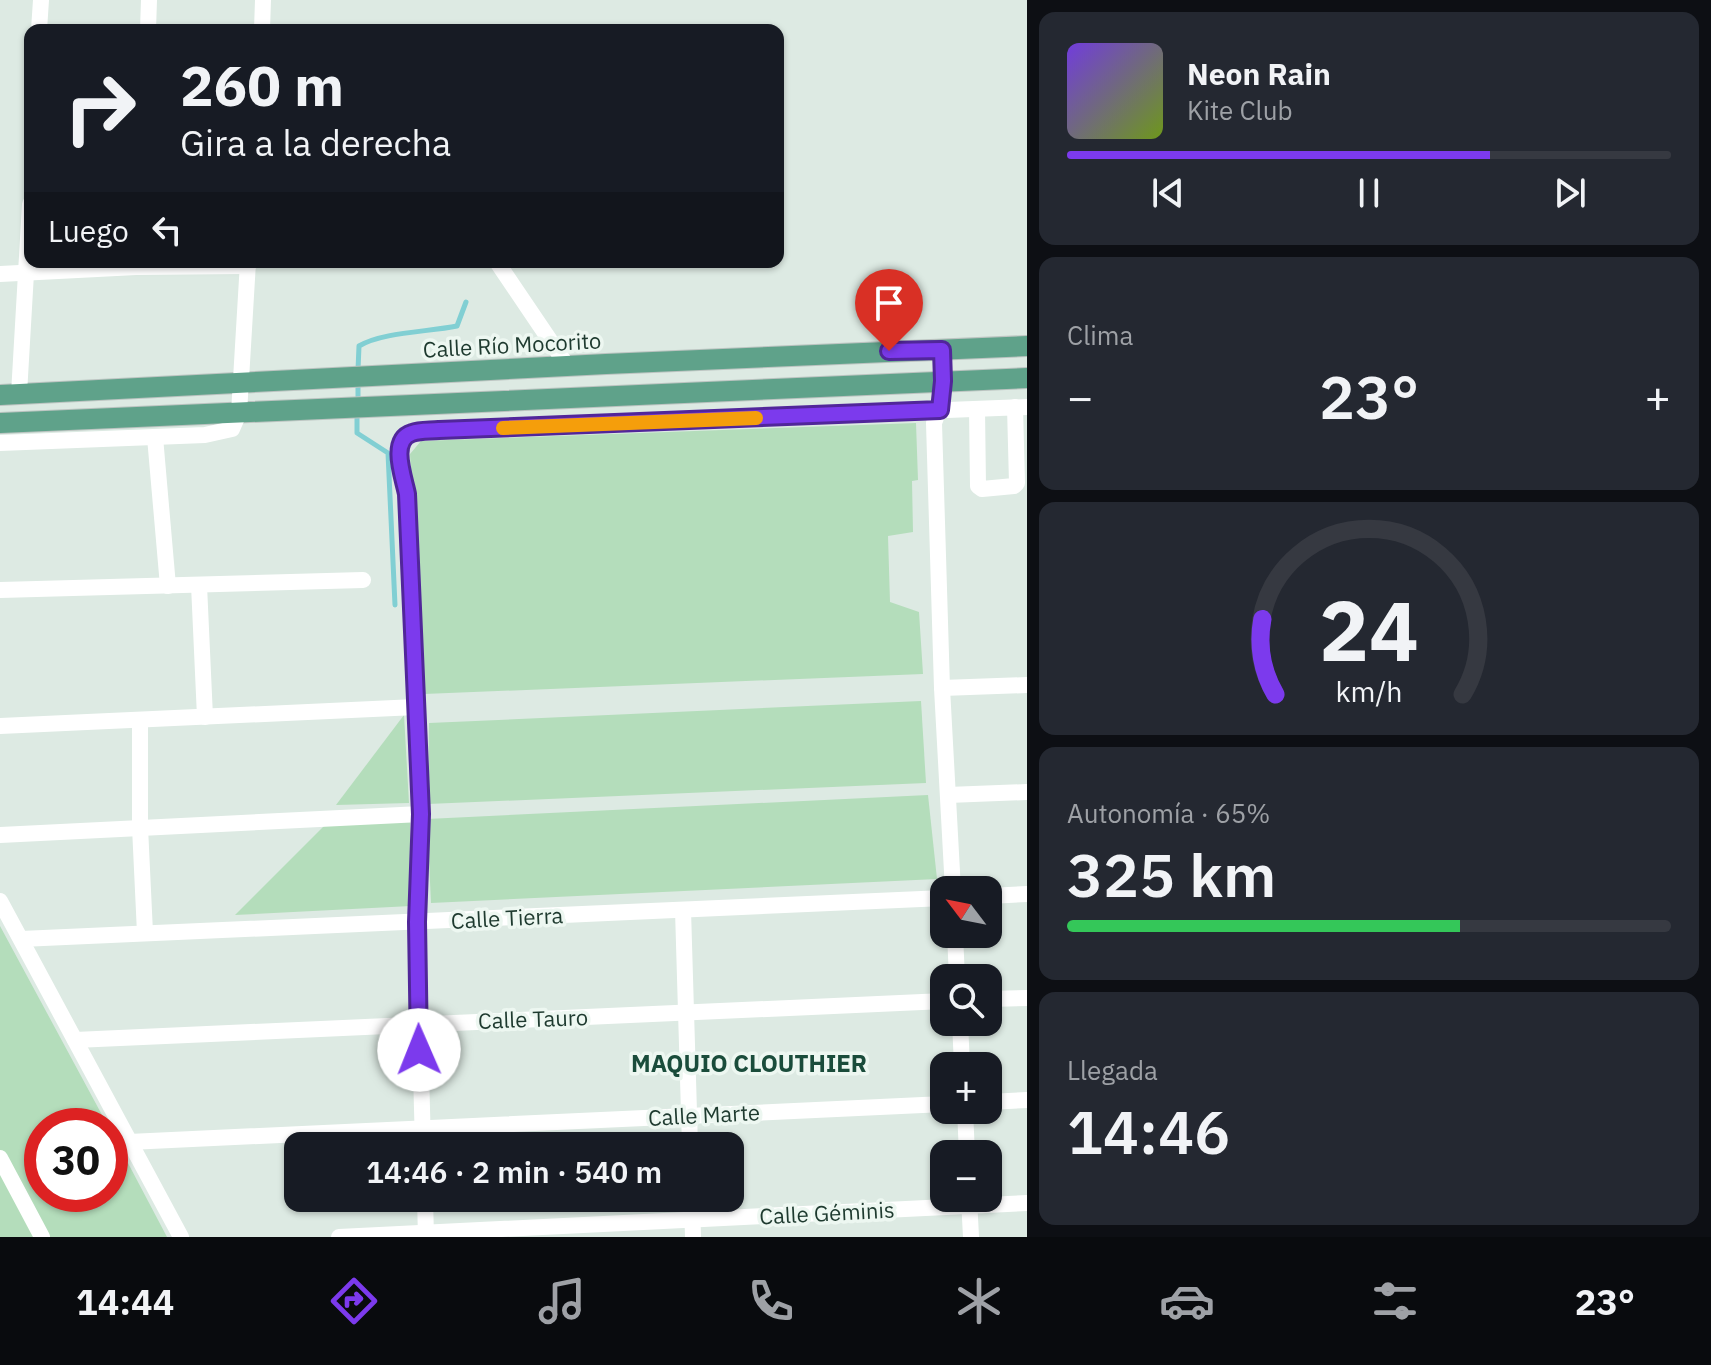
<!DOCTYPE html>
<html lang="es">
<meta charset="utf-8">
<style>
:root{--surface:#171b24;--page:#242831;--text:#f1f3f6;--muted:#9ea1a6;--line:#363941;--accent:#7c3aed}
body{margin:0;font-family:"IBM Plex Sans",sans-serif;background:var(--page);color:var(--text);height:100vh;display:flex;flex-direction:column;font-size:30px;white-space:nowrap}
*{box-sizing:border-box;margin:0}
p{font-size:26px;color:var(--muted)}
.icon{flex:none;width:44px;height:44px;fill:none;stroke:currentColor;stroke-width:2;stroke-linecap:round;stroke-linejoin:round}
.map{position:relative;flex:1;overflow:hidden}
.details{display:flex;flex-direction:column;gap:12px;padding:12px;background:#0d0f14;width:684px}
.details>*{flex:none}
.top-card{position:absolute;left:24px;top:24px;width:760px;height:244px;border-radius:16px;box-shadow:0 2px 6px #0004;background:#171b24;color:var(--text);overflow:hidden}
.needle{width:52px;rotate:302deg}
.tools{position:absolute;left:930px;top:876px;display:grid;gap:16px}
.tools a{display:grid;place-items:center;width:72px;height:72px;border-radius:16px;background:var(--surface);box-shadow:0 2px 6px #0004;font-size:40px}
.speed{position:absolute;left:24px;top:1108px;display:flex;gap:16px;font-size:40px;font-weight:700;text-align:center}
.speed>*{display:grid;place-content:center;width:104px;height:104px;border-radius:50%;background:var(--surface);box-shadow:0 2px 6px #0004;line-height:1}
.speed .limit{border:12px solid #d22;background:#fff;color:#111}
.pin{position:absolute;display:grid;place-items:center;width:68px;height:68px;color:#fff;margin:-82px -34px;border-radius:50% 50% 50% 0;rotate:-45deg;box-shadow:0 0 8px #0007}
.pin .icon{rotate:45deg}
.me{position:absolute;width:88px;margin:-44px;rotate:359deg;stroke-linejoin:round;filter:drop-shadow(0 0 6px #0008)}
.turn{display:flex;align-items:center;gap:28px;height:168px;padding:0 24px;font-size:36px}
.turn .icon{width:104px;height:104px;stroke-width:2.5}
.turn b{display:block;font-size:56px;line-height:68px}
.then{display:flex;align-items:center;height:76px;padding:0 24px;background:#0003;gap:16px;font-size:30px}
.big{font-size:60px;font-weight:600;line-height:1.1}
.details .card{flex:1;display:flex;flex-direction:column;justify-content:center;gap:12px;min-width:0;padding:0 28px;border-radius:16px;background:var(--page)}
.details .dial{align-items:center;gap:0}
.dial svg{height:208px;overflow:visible;fill:none;stroke:var(--line);stroke-width:7;stroke-linecap:round;text-anchor:middle}
.dial text{fill:var(--text);stroke:none}
.song{display:flex;align-items:center;gap:24px}
.cover{width:96px;height:96px;border-radius:12px;background:linear-gradient(135deg,hsl(260 70% 55%),hsl(80 70% 35%))}
.played{height:8px;border-radius:4px;background:linear-gradient(90deg,var(--accent) 70%,var(--line) 70%)}
.keys{display:flex;justify-content:space-around;direction:ltr}
.heat{display:flex;justify-content:space-between;align-items:center;font-size:44px;direction:ltr}
.charge{height:12px;border-radius:6px;background:linear-gradient(90deg,#34c759 65%,var(--line) 0)}
.trip{position:absolute;left:284px;top:1132px;width:460px;height:80px;border-radius:16px;background:var(--surface);box-shadow:0 2px 6px #0004;font-weight:600;line-height:80px;text-align:center}
.menu{display:flex;height:128px;justify-content:space-around;align-items:center;background:#090b0e;color:var(--muted)}
.menu .icon{width:56px;height:56px}
.menu .on{color:var(--accent)}
.menu b{font-size:36px;color:var(--text)}
main{display:flex;flex:1;min-height:0}
.map>svg:first-child{display:block}
</style>
<main>
<div class="map">
<svg width="1027" height="1237" viewBox="0 0 1027 1237">
<rect width="100%" height="100%" fill="#ddeae3"/>
<!-- green -->
<g fill="#b4ddbb">
<path d="M916 423 918 480 912 481 913 532 888 536 890 602 919 612 923 674 424 694 410 454 421 441Z"/>
<path d="M921 701 926 783 428 804 429 723Z"/>
<path d="M404 715 409 803 336 805Z"/>
<path d="M928 795 937 879 431 903 427 819Z"/>
<path d="M410 819 411 906 235 915 326 824Z"/>
<path d="M0 926 108 1126H42V1194H110V1129L167 1237H0Z"/>
</g>
<g fill="none" stroke-linecap="round" stroke-linejoin="round">
<!-- stream -->
<g stroke="#81cfd3" stroke-width="5">
<path d="M358 370 359 346C382 332 428 332 457 326L466 302"/>
<path d="M358 402V380"/>
<path d="M357 412V433L388 453 395 605"/>
</g>
<defs>
<g id="major">
<path d="M0 395 606 364 1027 346"/>
<path d="M0 423 1027 378"/>
</g>
</defs>
<!-- major casing -->
<use href="#major" stroke="#bcc4c1" stroke-width="22"/>
<!-- minor -->
<g stroke="#fff" stroke-width="16">
<path d="M39 30 41 0"/>
<path d="M148 30 149 0"/>
<path d="M262 30 263 0"/>
<path d="M497 262 568 367"/>
<path d="M0 274 136 267 248 266"/>
<path d="M942 350C943 375 944 400 934 423L942 688 953 890"/>
<path d="M19 394 30 204"/>
<path d="M977 409 978 486 982 489 1014 486 1017 483 1015 407"/>
<path d="M155 437 168 586"/>
<path d="M0 443 205 435 232 429 239 413 248 262"/>
<path d="M199 585 205 717"/>
<path d="M0 590 363 580"/>
<path d="M942 688 1027 685"/>
<path d="M140 720V827L145 933"/>
<path d="M0 726 416 707"/>
<path d="M948 795 1027 792"/>
<path d="M0 835 421 814"/>
<path d="M988 896 1027 894"/>
<path d="M0 901 181 1237"/>
<path d="M683 910 690 1146"/>
<path d="M955 934 957 978"/>
<path d="M21 939 944 898"/>
<path d="M988 999 1027 998"/>
<path d="M960 1022 962 1066"/>
<path d="M75 1040 944 1001"/>
<path d="M988 1102 1027 1100"/>
<path d="M965 1110 967 1154"/>
<path d="M129 1142 944 1104"/>
<path d="M423 1146 417 922 421 814 407 494C404 478 389 439 412 433 420 430 430 431 439 430L1027 407"/>
<path d="M0 1158 42 1237"/>
<path d="M425 1198 426 1237"/>
<path d="M692 1198 693 1237"/>
<path d="M969 1198 971 1237"/>
<path d="M339 1237 1027 1203"/>
</g>
<!-- major -->
<use href="#major" stroke="#5fa28a" stroke-width="20"/>
</g>
<g fill="none" stroke-linecap="round" stroke-linejoin="round">
<defs>
<path id="route" d="M419 1050 417 922 421 814 407 494C404 478 389 440 412 433 420 430 430 431 439 430L940 410 943 381 942 350 889 351"/>
</defs>
<!-- route casing -->
<use href="#route" stroke="#51269a" stroke-width="20"/>
<!-- route -->
<use href="#route" stroke="#7c3aed" stroke-width="14"/>
<!-- slow -->
<path stroke="#f59e0b" stroke-width="14" d="M503 428 756 418"/>
</g>
<g text-anchor="middle" stroke-width="7" stroke-linejoin="round" paint-order="stroke">
<!-- street labels -->
<g font-size="22" fill="#1e3a2f" stroke="#edf7f1">
<text transform="translate(512 345) rotate(-3)" y="8">Calle Río Mocorito</text>
<text transform="translate(507 918) rotate(-3)" y="8">Calle Tierra</text>
<text transform="translate(533 1019) rotate(-2)" y="8">Calle Tauro</text>
<text transform="translate(704 1115) rotate(-3)" y="8">Calle Marte</text>
<text transform="translate(827 1213) rotate(-3)" y="8">Calle Géminis</text>
</g>
<!-- neighbourhood labels -->
<g font-size="24" font-weight="bold" fill="#1a4c3b" stroke="#edf7f1">
<text x="749" y="1072">MAQUIO CLOUTHIER</text>
</g>
</g>
</svg>
<div class="tools">
<a><svg class="needle" viewBox="-14 -14 28 28"><path d="M0-13l5 13h-10z" fill="#e53935"/><path d="M0 13l5-13h-10z" fill="#9ea1a6"/></svg></a>
<a><svg class="icon" aria-label="search" viewBox="0 0 24 24"><circle cx="10" cy="10" r="6"/><path d="M15 15l6 6"/></svg></a>
<a>+</a>
<a>−</a>
</div>
<div class="speed"><div class="limit">30</div></div>
<div class="pin" style="left:889px;top:351px;background:#d93025"><svg class="icon" aria-label="arrive" viewBox="0 0 24 24"><path d="M6 21V4h12l-3 4 3 4H6"/></svg></div>
<svg class="me" style="left:419px;top:1050px" viewBox="-20 -20 40 40"><circle r="19" fill="#fff"/><path d="M0-13L10 11 0 6-10 11z" fill="#7c3aed"/></svg>
<div class="trip">14:46 · 2 min · 540 m</div>
<div class="top-card">
<div class="turn"><svg class="icon" aria-label="right" viewBox="0 0 24 24"><path d="M7 20v-9h11M14 6l5 5-5 5"/></svg><div><b>260 m</b>Gira a la derecha</div></div>
<div class="then">Luego<svg class="icon" aria-label="left" viewBox="0 0 24 24"><path d="M17 20v-9H6M10 6l-5 5 5 5"/></svg></div>
</div>
</div>
<section class="details">
<div class="card">
<div class="song"><i class="cover"></i><div><b>Neon Rain</b><p>Kite Club</p></div></div>
<div class="played"></div>
<div class="keys"><svg class="icon" aria-label="previous" viewBox="0 0 24 24"><path d="M18 5L8 12l10 7zM5 5v14"/></svg><svg class="icon" aria-label="pause" viewBox="0 0 24 24"><path d="M8 5v14M16 5v14"/></svg><svg class="icon" aria-label="next" viewBox="0 0 24 24"><path d="M6 5l10 7-10 7zM19 5v14"/></svg></div>
</div>
<div class="card"><p>Clima</p>
<div class="heat"><a>−</a><b class="big">23°</b><a>+</a></div>
</div>
<div class="card dial"><svg viewBox="0 0 100 80">
<path d="M14 69A42 42 0 1 1 86 69"/>
<path d="M14 69A42 42 0 0 1 9 40" stroke="#7c3aed"/>
<text x="50" y="56" font-size="32" font-weight="700">24</text>
<text x="50" y="72" font-size="11">km/h</text>
</svg></div>
<div class="card"><p>Autonomía · 65%</p><b class="big">325 km</b><div class="charge"></div></div>
<div class="card"><p>Llegada</p><b class="big">14:46</b></div>
</section>
</main>
<nav class="menu">
<b>14:44</b>
<svg class="icon on" aria-label="directions" viewBox="0 0 24 24"><path d="M12 3l9 9-9 9-9-9zM9 14v-3h6M13 9l2 2-2 2"/></svg>
<svg class="icon" aria-label="music" viewBox="0 0 24 24"><path d="M9 18V5l10-2v13"/><circle cx="6" cy="18" r="3"/><circle cx="16" cy="16" r="3"/></svg>
<svg class="icon" aria-label="phone" viewBox="0 0 24 24"><path d="M5 4h4l2 5-3 2q2 4 5 5l2-3 5 2v4C11 20 4 13 5 4z"/></svg>
<svg class="icon" aria-label="climate" viewBox="0 0 24 24"><path d="M12 3v18M4 7l16 10M4 17L20 7"/></svg>
<svg class="icon" aria-label="car" viewBox="0 0 24 24"><path d="M5 17H2v-5l4-1 3-4h7l3 4 3 1v5h-3M9 17h6M6 11h13"/><circle cx="7" cy="17" r="2"/><circle cx="17" cy="17" r="2"/></svg>
<svg class="icon" aria-label="filters" viewBox="0 0 24 24"><path d="M4 7h16M4 17h16"/><circle cx="9" cy="7" r="2"/><circle cx="15" cy="17" r="2"/></svg>
<b>23°</b>
</nav>
